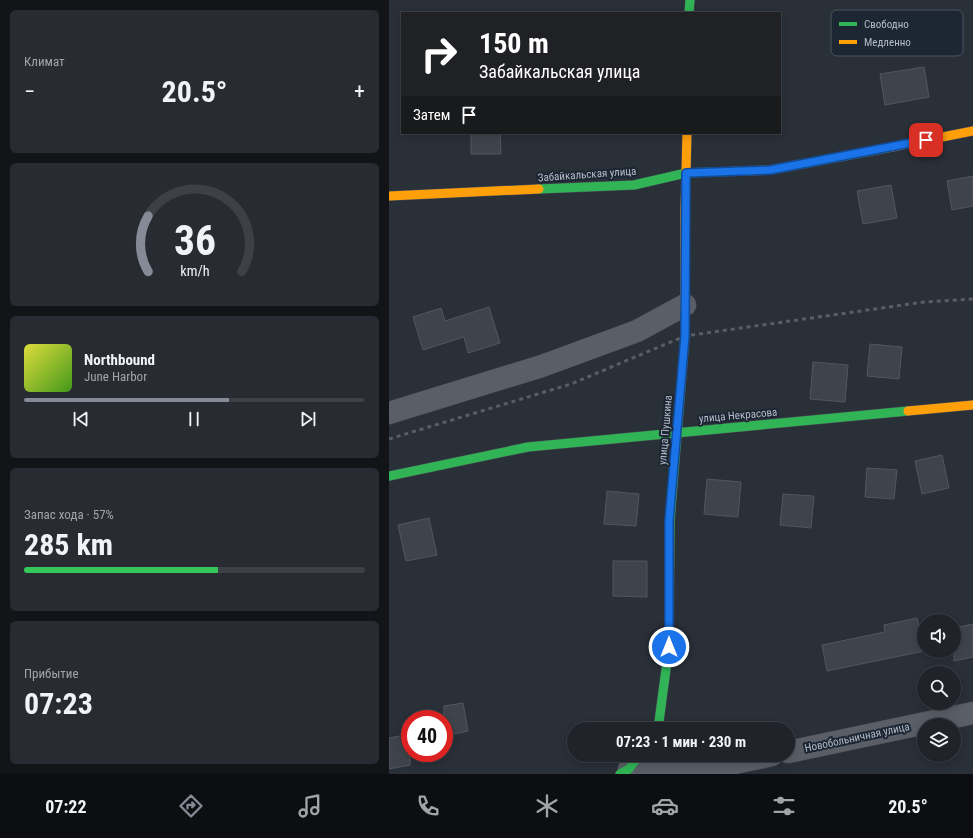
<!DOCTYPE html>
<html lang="ru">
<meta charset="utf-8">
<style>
:root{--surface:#20242a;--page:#282c32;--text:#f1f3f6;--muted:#a2a4a8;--line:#3d4147;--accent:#848b96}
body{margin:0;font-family:"Roboto Condensed",sans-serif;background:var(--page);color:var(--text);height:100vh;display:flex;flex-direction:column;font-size:15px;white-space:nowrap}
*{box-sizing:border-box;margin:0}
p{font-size:13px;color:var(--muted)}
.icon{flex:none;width:22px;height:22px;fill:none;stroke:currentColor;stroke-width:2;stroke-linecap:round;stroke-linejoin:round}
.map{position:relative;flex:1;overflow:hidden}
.sheet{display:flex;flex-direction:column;gap:10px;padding:10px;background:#121417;width:389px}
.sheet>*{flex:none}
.banner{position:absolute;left:12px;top:12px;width:380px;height:122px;border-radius:0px;box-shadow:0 2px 10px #0003,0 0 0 1px var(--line);background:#202124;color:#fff;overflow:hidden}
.fabs{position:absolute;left:528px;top:614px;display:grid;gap:8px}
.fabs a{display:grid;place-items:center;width:44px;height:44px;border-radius:50%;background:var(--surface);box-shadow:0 2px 10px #0003,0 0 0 1px var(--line);font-size:20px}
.speed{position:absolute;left:12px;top:710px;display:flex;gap:8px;font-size:20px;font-weight:700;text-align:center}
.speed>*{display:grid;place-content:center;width:52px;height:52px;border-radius:50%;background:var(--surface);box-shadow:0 2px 10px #0003,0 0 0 1px var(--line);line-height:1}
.speed .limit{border:6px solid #d22;background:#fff;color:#111}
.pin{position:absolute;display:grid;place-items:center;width:34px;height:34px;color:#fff;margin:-17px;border-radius:8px;box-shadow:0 2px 6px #0006}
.me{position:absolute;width:44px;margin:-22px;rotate:0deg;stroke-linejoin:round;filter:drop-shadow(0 0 3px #0008)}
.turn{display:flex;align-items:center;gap:14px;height:84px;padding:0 12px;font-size:18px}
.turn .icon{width:52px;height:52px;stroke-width:2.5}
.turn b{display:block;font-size:28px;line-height:34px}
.then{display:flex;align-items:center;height:38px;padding:0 12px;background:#0003;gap:8px;font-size:15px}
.big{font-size:30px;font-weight:700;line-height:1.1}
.sheet .widget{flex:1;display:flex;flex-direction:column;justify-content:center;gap:6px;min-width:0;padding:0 14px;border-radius:6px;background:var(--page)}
.sheet .dial{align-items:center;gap:0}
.dial svg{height:104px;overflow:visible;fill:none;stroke:var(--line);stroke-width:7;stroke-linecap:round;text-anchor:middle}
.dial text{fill:var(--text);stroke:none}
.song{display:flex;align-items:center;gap:12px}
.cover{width:48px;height:48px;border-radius:6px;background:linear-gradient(135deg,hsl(60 70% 55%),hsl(100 70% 35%))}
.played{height:4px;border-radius:2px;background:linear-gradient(90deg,var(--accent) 60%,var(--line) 60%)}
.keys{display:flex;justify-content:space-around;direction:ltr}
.heat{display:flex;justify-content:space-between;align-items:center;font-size:22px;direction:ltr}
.charge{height:6px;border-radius:3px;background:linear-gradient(90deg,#34c759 57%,var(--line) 0)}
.trip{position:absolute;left:178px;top:722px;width:228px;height:40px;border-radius:20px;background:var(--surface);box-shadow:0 2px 10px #0003,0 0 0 1px var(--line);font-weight:700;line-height:40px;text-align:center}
.tabs{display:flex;height:64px;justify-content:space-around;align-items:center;background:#0d0e11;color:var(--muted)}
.tabs .icon{width:28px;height:28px}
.tabs .active{color:var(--accent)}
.tabs b{font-size:18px;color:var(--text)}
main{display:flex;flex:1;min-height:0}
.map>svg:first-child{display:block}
</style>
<main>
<section class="sheet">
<div class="widget"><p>Климат</p>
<div class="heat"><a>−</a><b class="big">20.5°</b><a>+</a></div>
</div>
<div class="widget dial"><svg viewBox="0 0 100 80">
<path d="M14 69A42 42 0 1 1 86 69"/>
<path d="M14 69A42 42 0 0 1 14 26" stroke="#848b96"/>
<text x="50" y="56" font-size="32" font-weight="700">36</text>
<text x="50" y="72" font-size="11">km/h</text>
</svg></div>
<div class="widget">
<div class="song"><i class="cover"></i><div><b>Northbound</b><p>June Harbor</p></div></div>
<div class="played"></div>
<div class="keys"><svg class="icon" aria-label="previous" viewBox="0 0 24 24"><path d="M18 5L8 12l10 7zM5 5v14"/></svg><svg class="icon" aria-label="pause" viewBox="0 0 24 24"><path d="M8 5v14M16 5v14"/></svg><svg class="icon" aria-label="next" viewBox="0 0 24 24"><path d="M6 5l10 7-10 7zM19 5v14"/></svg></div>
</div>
<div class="widget"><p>Запас хода · 57%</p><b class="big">285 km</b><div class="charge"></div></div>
<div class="widget"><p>Прибытие</p><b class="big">07:23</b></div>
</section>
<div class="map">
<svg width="584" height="774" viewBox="0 0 584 774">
<rect width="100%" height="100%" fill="#2a3038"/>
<!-- building -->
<g fill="#3f444c" stroke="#52575f">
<path d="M535 67 540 97 496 105 491 74Z"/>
<path d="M82 133H111L112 154H82Z"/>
<path d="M584 176V206L563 210 558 181Z"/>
<path d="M502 185 508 218 474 224 468 191Z"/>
<path d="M100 307 111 343 79 353 75 337 34 350 24 317 52 308 56 321Z"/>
<path d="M481 344 513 347 510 379 478 376Z"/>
<path d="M424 362 459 365 456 402 421 399Z"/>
<path d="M553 455 560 488 533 494 526 461Z"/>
<path d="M478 468 508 470 505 499 476 497Z"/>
<path d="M318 479 352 482 349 517 315 514Z"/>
<path d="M218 491 250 494 247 526 215 524Z"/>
<path d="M394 494 425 496 422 528 391 525Z"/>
<path d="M40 518 48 555 17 561 9 525Z"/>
<path d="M224 561H258V597L224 596Z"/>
<path d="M528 618 535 651 438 671 433 645 496 632 495 625Z"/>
<path d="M584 624V657L565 661V628Z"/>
<path d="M74 703 79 731 55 736V706Z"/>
<path d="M21 734V765L0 769V738Z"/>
</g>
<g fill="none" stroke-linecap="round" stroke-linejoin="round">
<defs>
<g id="street">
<path d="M0 413 153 366 248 331 296 305"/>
<path d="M399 752 584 713"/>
<path d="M240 769 303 772 383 755"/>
</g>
<g id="fast">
<path d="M300 13 301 0"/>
<path d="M150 189 245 185 297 173 381 170 503 147"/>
<path d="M0 476 139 447 519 411"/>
<path d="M269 729 280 647 281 521 296 336V311"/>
<path d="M231 774 240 769 250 755"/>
</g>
<g id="slow">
<path d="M503 147 584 131"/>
<path d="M0 196 150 189"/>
<path d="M296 311V210L298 133"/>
<path d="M519 411 584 405"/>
</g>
</defs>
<!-- street casing -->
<use href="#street" stroke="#484c55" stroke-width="23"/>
<!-- fast casing -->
<use href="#fast" stroke="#484c55" stroke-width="10"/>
<!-- slow casing -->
<use href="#slow" stroke="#484c55" stroke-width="10"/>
<!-- street -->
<use href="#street" stroke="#5a5e66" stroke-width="22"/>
<!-- fast -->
<use href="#fast" stroke="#30b455" stroke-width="9"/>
<!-- slow -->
<use href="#slow" stroke="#ff9f0a" stroke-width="9"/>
<!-- rail -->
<path stroke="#595d64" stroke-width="3" stroke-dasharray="4 4" stroke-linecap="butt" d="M0 439 182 384 296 336 535 302 584 299"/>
</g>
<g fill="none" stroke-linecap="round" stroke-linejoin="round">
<defs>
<path id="route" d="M280 647V521L296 336 297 173 381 170 537 140"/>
</defs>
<!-- route casing -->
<use href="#route" stroke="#114b97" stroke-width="10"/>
<!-- route -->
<use href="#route" stroke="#1a73e8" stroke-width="7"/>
</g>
<g text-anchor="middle" stroke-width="4" stroke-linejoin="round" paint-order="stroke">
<!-- street labels -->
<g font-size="11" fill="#b4bcc9" stroke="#1d2633">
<text transform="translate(198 174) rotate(-4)" y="4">Забайкальская улица</text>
<text transform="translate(349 415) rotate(-5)" y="4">улица Некрасова</text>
<text transform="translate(276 430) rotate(-85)" y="4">улица Пушкина</text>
<text transform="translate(468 737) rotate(-12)" y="4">Новобольничная улица</text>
</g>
</g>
<!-- legend -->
<rect x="442" y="10" width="132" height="46" rx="6" fill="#1d2633" stroke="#4a5360" stroke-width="1"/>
<rect x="450" y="22" width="18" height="4" fill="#30b455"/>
<rect x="450" y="40" width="18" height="4" fill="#ff9f0a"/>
<g font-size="11" fill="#b4bcc9">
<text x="475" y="28">Свободно</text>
<text x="475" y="46">Медленно</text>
</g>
</svg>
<div class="fabs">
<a><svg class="icon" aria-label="sound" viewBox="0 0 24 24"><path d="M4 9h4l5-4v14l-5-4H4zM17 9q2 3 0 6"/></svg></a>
<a><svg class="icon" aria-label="search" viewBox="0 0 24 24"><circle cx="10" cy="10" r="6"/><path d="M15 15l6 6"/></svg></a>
<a><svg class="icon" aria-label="layers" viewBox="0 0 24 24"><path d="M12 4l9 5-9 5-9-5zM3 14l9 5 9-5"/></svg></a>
</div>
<div class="speed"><div class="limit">40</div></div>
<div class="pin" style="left:537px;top:140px;background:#d93025"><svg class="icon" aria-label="arrive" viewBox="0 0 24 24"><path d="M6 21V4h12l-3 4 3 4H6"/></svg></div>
<svg class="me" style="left:280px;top:647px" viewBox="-20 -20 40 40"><circle r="17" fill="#1a73e8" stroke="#fff" stroke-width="3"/><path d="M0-11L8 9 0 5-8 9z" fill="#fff"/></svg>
<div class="trip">07:23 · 1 мин · 230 m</div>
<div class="banner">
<div class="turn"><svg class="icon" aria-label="right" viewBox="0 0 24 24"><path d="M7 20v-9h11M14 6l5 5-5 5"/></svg><div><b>150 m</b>Забайкальская улица</div></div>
<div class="then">Затем<svg class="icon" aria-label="arrive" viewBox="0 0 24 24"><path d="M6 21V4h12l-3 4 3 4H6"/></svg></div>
</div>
</div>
</main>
<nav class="tabs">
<b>07:22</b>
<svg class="icon active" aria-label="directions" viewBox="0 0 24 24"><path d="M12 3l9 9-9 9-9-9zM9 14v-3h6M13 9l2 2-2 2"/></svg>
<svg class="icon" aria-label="music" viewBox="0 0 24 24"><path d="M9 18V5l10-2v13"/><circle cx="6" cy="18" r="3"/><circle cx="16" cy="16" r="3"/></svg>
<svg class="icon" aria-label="phone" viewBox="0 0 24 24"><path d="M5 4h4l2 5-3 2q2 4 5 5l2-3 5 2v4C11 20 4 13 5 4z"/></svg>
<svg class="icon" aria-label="climate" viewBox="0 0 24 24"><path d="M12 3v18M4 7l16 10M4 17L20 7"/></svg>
<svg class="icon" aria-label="car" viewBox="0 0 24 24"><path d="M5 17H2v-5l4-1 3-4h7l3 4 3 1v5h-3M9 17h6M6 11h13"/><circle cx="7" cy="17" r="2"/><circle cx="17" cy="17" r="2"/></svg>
<svg class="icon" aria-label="filters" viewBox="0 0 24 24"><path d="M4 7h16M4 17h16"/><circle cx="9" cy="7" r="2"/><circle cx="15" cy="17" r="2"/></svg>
<b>20.5°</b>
</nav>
